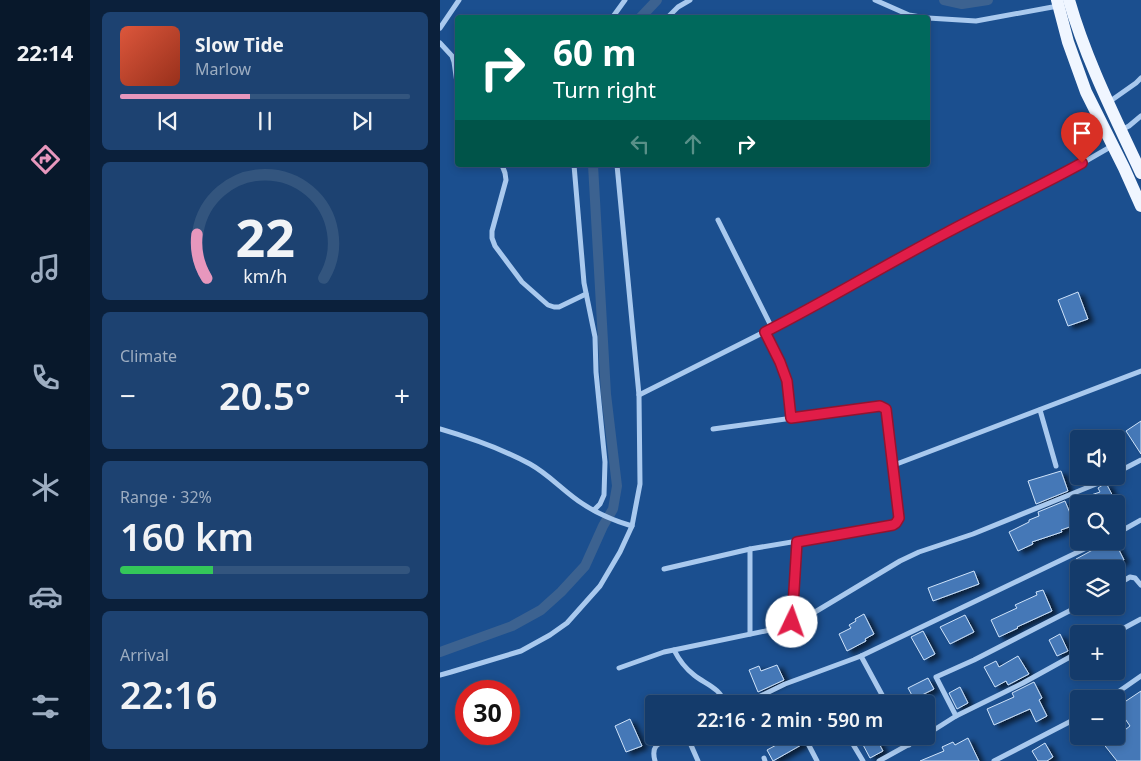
<!DOCTYPE html>
<meta charset="utf-8">
<style>
:root{--surface:#143b6b;--page:#1d4271;--text:#f1f3f6;--muted:#9dadc1;--line:#33557e;--accent:#e797bd}
body{margin:0;font-family:"Noto Sans",sans-serif;background:var(--page);color:var(--text);height:100vh;display:flex;flex-direction:column;font-size:19px;white-space:nowrap}
*{box-sizing:border-box;margin:0}
p{font-size:16px;color:var(--muted)}
.icon{flex:none;width:28px;height:28px;fill:none;stroke:currentColor;stroke-width:2;stroke-linecap:round;stroke-linejoin:round}
.map{position:relative;flex:1;overflow:hidden}
.sheet{display:flex;flex-direction:column;gap:12px;padding:12px;background:#0b203b;width:350px}
.sheet>*{flex:none}
.banner{position:absolute;left:15px;top:15px;width:475px;height:152px;border-radius:5px;box-shadow:0 2px 8px #0003,0 0 0 1px var(--line);background:#00695c;color:#fff;overflow:hidden}
.fabs{position:absolute;left:630px;top:430px;display:grid;gap:10px}
.fabs a{display:grid;place-items:center;width:55px;height:55px;border-radius:5px;background:var(--surface);box-shadow:0 2px 8px #0003,0 0 0 1px var(--line);font-size:25px}
.speed{position:absolute;left:15px;top:680px;display:flex;gap:10px;font-size:25px;font-weight:700;text-align:center}
.speed>*{display:grid;place-content:center;width:65px;height:65px;border-radius:50%;background:var(--surface);box-shadow:0 2px 8px #0003,0 0 0 1px var(--line);line-height:1}
.speed .limit{border:8px solid #d22;background:#fff;color:#111}
.pin{position:absolute;display:grid;place-items:center;width:42px;height:42px;color:#fff;margin:-51px -21px;border-radius:50% 50% 50% 0;rotate:-45deg;box-shadow:0 0 5px #0007}
.pin .icon{rotate:45deg}
.me{position:absolute;width:55px;margin:-28px;rotate:3deg;stroke-linejoin:round;filter:drop-shadow(0 0 4px #0008)}
.turn{display:flex;align-items:center;gap:18px;height:105px;padding:0 15px;font-size:22px}
.turn .icon{width:65px;height:65px;stroke-width:2.5}
.turn b{display:block;font-size:35px;line-height:42px}
.lanes{display:flex;align-items:center;height:48px;padding:0 15px;background:#0003;justify-content:center;gap:25px;direction:ltr}
.lanes .off{opacity:.35}
.big{font-size:38px;font-weight:600;line-height:1.1}
.sheet .tile{flex:1;display:flex;flex-direction:column;justify-content:center;gap:8px;min-width:0;padding:0 18px;border-radius:8px;background:var(--page)}
.sheet .dial{align-items:center;gap:0}
.dial svg{height:130px;overflow:visible;fill:none;stroke:var(--line);stroke-width:7;stroke-linecap:round;text-anchor:middle}
.dial text{fill:var(--text);stroke:none}
.song{display:flex;align-items:center;gap:15px}
.cover{width:60px;height:60px;border-radius:8px;background:linear-gradient(135deg,hsl(10 70% 55%),hsl(10 70% 35%))}
.played{height:5px;border-radius:2px;background:linear-gradient(90deg,var(--accent) 45%,var(--line) 45%)}
.keys{display:flex;justify-content:space-around;direction:ltr}
.heat{display:flex;justify-content:space-between;align-items:center;font-size:28px;direction:ltr}
.charge{height:8px;border-radius:4px;background:linear-gradient(90deg,#34c759 32%,var(--line) 0)}
.trip{position:absolute;left:205px;top:695px;width:290px;height:50px;border-radius:5px;background:var(--surface);box-shadow:0 2px 8px #0003,0 0 0 1px var(--line);font-weight:600;line-height:50px;text-align:center}
main{display:flex;flex:1;min-height:0}
.tab-bar{display:flex;flex-direction:column;width:90px;justify-content:space-around;align-items:center;background:#08182b;color:var(--muted)}
.tab-bar .icon{width:35px;height:35px}
.tab-bar .on{color:var(--accent)}
.tab-bar b{font-size:22px;color:var(--text)}
.map>svg:first-child{display:block}
</style>
<main>
<nav class="tab-bar">
<b>22:14</b>
<svg class="icon on" aria-label="directions" viewBox="0 0 24 24"><path d="M12 3l9 9-9 9-9-9zM9 14v-3h6M13 9l2 2-2 2"/></svg>
<svg class="icon" aria-label="music" viewBox="0 0 24 24"><path d="M9 18V5l10-2v13"/><circle cx="6" cy="18" r="3"/><circle cx="16" cy="16" r="3"/></svg>
<svg class="icon" aria-label="phone" viewBox="0 0 24 24"><path d="M5 4h4l2 5-3 2q2 4 5 5l2-3 5 2v4C11 20 4 13 5 4z"/></svg>
<svg class="icon" aria-label="climate" viewBox="0 0 24 24"><path d="M12 3v18M4 7l16 10M4 17L20 7"/></svg>
<svg class="icon" aria-label="car" viewBox="0 0 24 24"><path d="M5 17H2v-5l4-1 3-4h7l3 4 3 1v5h-3M9 17h6M6 11h13"/><circle cx="7" cy="17" r="2"/><circle cx="17" cy="17" r="2"/></svg>
<svg class="icon" aria-label="filters" viewBox="0 0 24 24"><path d="M4 7h16M4 17h16"/><circle cx="9" cy="7" r="2"/><circle cx="15" cy="17" r="2"/></svg>
</nav>
<section class="sheet">
<div class="tile">
<div class="song"><i class="cover"></i><div><b>Slow Tide</b><p>Marlow</p></div></div>
<div class="played"></div>
<div class="keys"><svg class="icon" aria-label="previous" viewBox="0 0 24 24"><path d="M18 5L8 12l10 7zM5 5v14"/></svg><svg class="icon" aria-label="pause" viewBox="0 0 24 24"><path d="M8 5v14M16 5v14"/></svg><svg class="icon" aria-label="next" viewBox="0 0 24 24"><path d="M6 5l10 7-10 7zM19 5v14"/></svg></div>
</div>
<div class="tile dial"><svg viewBox="0 0 100 80">
<path d="M14 69A42 42 0 1 1 86 69"/>
<path d="M14 69A42 42 0 0 1 8 42" stroke="#e797bd"/>
<text x="50" y="56" font-size="32" font-weight="700">22</text>
<text x="50" y="72" font-size="11">km/h</text>
</svg></div>
<div class="tile"><p>Climate</p>
<div class="heat"><a>−</a><b class="big">20.5°</b><a>+</a></div>
</div>
<div class="tile"><p>Range · 32%</p><b class="big">160 km</b><div class="charge"></div></div>
<div class="tile"><p>Arrival</p><b class="big">22:16</b></div>
</section>
<div class="map">
<svg width="701" height="761" viewBox="0 0 701 761">
<defs>
<filter id="shadow"><feDropShadow dx="5.5" dy="3" stdDeviation="2.5" flood-color="#0009"/></filter>
</defs>
<rect width="100%" height="100%" fill="#1b4f8f"/>
<g fill="none" stroke-linecap="round" stroke-linejoin="round">
<!-- canal -->
<g stroke="#3c6290" stroke-width="10">
<path d="M504 0 522 4 548 0"/>
<path d="M200 18 217 0"/>
<path d="M0 652 72 626 101 610 121 592 145 566 163 526 173 509 177 486 166 394 153 165"/>
</g>
</g>
<!-- building -->
<g fill="#4478b7" stroke="#cfe3fa" filter="url(#shadow)">
<path d="M638 292 648 319 628 326 618 300Z"/>
<path d="M701 421V454L686 431Z"/>
<path d="M621 471 628 491 596 504 588 481Z"/>
<path d="M666 483 677 504H647L645 497 660 492 658 488Z"/>
<path d="M625 501 635 525 621 530 622 532 592 542 593 544 578 551 569 532 589 522V520L599 516 598 512Z"/>
<path d="M676 544 684 560 666 569H642L636 559 660 546 662 550Z"/>
<path d="M534 571 539 584 493 601 488 588Z"/>
<path d="M603 590 612 611 577 627 578 628 559 637 551 620 577 608 575 605 597 595 596 592Z"/>
<path d="M424 614 434 634 425 639 426 641 407 651 399 634 411 628 409 625 416 621 415 619Z"/>
<path d="M525 615 534 632 510 644 500 627Z"/>
<path d="M483 631 495 654 484 660 471 637Z"/>
<path d="M620 634 628 651 617 656 609 640Z"/>
<path d="M578 656 589 674 568 685 566 681 555 687 544 667 556 661 559 667Z"/>
<path d="M337 665 344 680 318 692 309 670 319 666 321 671Z"/>
<path d="M488 678 494 689 474 699 468 688Z"/>
<path d="M594 682 602 698 599 700 607 716 596 722 590 709 554 725 547 709 574 697 572 693Z"/>
<path d="M520 687 528 703 517 709 509 693Z"/>
<path d="M701 691V761H677L662 742 669 736H677L690 726 677 707Z"/>
<path d="M190 719 202 746 186 752 175 726Z"/>
<path d="M353 736H360L363 744 333 761 327 750Z"/>
<path d="M431 736H435L443 751 430 758 421 741Z"/>
<path d="M528 738 539 761H480L504 751 502 747 513 742 515 745Z"/>
<path d="M605 743 613 757 607 761H598L592 751Z"/>
</g>
<g fill="none" stroke-linecap="round" stroke-linejoin="round">
<!-- minor -->
<g stroke="#a9c9ee" stroke-width="5">
<path d="M435 0 469 15 486 18"/>
<path d="M172 18 185 0"/>
<path d="M227 18 238 7 250 0"/>
<path d="M488 18 536 21 618 6"/>
<path d="M0 28 19 0"/>
<path d="M0 43 12 56 14 62 18 90"/>
<path d="M669 102 696 83 701 78"/>
<path d="M681 130 689 126 701 116"/>
<path d="M62 165 65 173 66 180 52 231V238L55 246 82 282 108 305 114 307H119L146 294"/>
<path d="M134 165 144 283 155 337 156 372 165 462 164 495 160 504 154 510"/>
<path d="M278 220 332 328"/>
<path d="M325 332 340 362 347 381 351 418"/>
<path d="M199 395 358 315 506 233 611 181 672 146"/>
<path d="M600 410 616 466"/>
<path d="M0 429C31 438 62 449 90 464 110 475 124 492 143 504 158 514 175 521 192 526"/>
<path d="M454 465 701 371"/>
<path d="M676 473 701 460"/>
<path d="M676 534 701 520"/>
<path d="M224 569 310 549 453 525 456 523 459 518 454 465 446 409 440 406 273 429"/>
<path d="M676 585 690 577 695 578 701 585"/>
<path d="M353 622 357 541"/>
<path d="M310 634V549"/>
<path d="M673 634 701 619"/>
<path d="M234 650C239 660 245 668 254 675 265 684 281 688 285 704"/>
<path d="M421 656 447 704"/>
<path d="M179 668 224 652 335 629 370 615 460 561 479 552 533 534 656 484 670 476"/>
<path d="M0 675 11 672 81 651 110 635 127 623 160 586 180 552 192 526 200 484 199 395 177 165"/>
<path d="M668 699 701 676"/>
<path d="M304 704 345 684 421 656 661 541"/>
<path d="M516 716 496 677 534 660 639 606"/>
<path d="M486 735 516 716 583 683 639 652"/>
<path d="M247 736 258 761"/>
<path d="M364 736 377 761"/>
<path d="M408 736 423 761"/>
<path d="M464 736 469 745"/>
<path d="M324 758 325 761"/>
<path d="M215 761C210 743 221 743 235 736"/>
<path d="M439 761 484 736"/>
<path d="M554 761 639 717"/>
</g>
<!-- primary -->
<g stroke="#f0f6ff" stroke-width="12">
<path d="M617 0 628 42 646 92 684 168 701 206"/>
<path d="M629 0C646 60 675 117 701 173"/>
</g>
</g>
<g fill="none" stroke-linecap="round" stroke-linejoin="round">
<defs>
<path id="route" d="M352 622 357 542 453 525 456 523 459 518 446 409 440 406 351 418 347 381 340 362 325 332C386 301 445 265 506 233 551 209 597 188 642 163"/>
</defs>
<!-- route casing -->
<use href="#route" stroke="#92132f" stroke-width="12"/>
<!-- route -->
<use href="#route" stroke="#e11d48" stroke-width="9"/>
</g>
</svg>
<div class="fabs">
<a><svg class="icon" aria-label="sound" viewBox="0 0 24 24"><path d="M4 9h4l5-4v14l-5-4H4zM17 9q2 3 0 6"/></svg></a>
<a><svg class="icon" aria-label="search" viewBox="0 0 24 24"><circle cx="10" cy="10" r="6"/><path d="M15 15l6 6"/></svg></a>
<a><svg class="icon" aria-label="layers" viewBox="0 0 24 24"><path d="M12 4l9 5-9 5-9-5zM3 14l9 5 9-5"/></svg></a>
<a>+</a>
<a>−</a>
</div>
<div class="speed"><div class="limit">30</div></div>
<div class="pin" style="left:642px;top:163px;background:#d93025"><svg class="icon" aria-label="arrive" viewBox="0 0 24 24"><path d="M6 21V4h12l-3 4 3 4H6"/></svg></div>
<svg class="me" style="left:352px;top:622px" viewBox="-20 -20 40 40"><circle r="19" fill="#fff"/><path d="M0-13L10 11 0 6-10 11z" fill="#e11d48"/></svg>
<div class="trip">22:16 · 2 min · 590 m</div>
<div class="banner">
<div class="turn"><svg class="icon" aria-label="right" viewBox="0 0 24 24"><path d="M7 20v-9h11M14 6l5 5-5 5"/></svg><div><b>60 m</b>Turn right</div></div>
<div class="lanes"><svg class="icon off" aria-label="left" viewBox="0 0 24 24"><path d="M17 20v-9H6M10 6l-5 5 5 5"/></svg><svg class="icon off" aria-label="ahead" viewBox="0 0 24 24"><path d="M12 20V5M6 11l6-6 6 6"/></svg><svg class="icon" aria-label="right" viewBox="0 0 24 24"><path d="M7 20v-9h11M14 6l5 5-5 5"/></svg></div>
</div>
</div>
</main>
